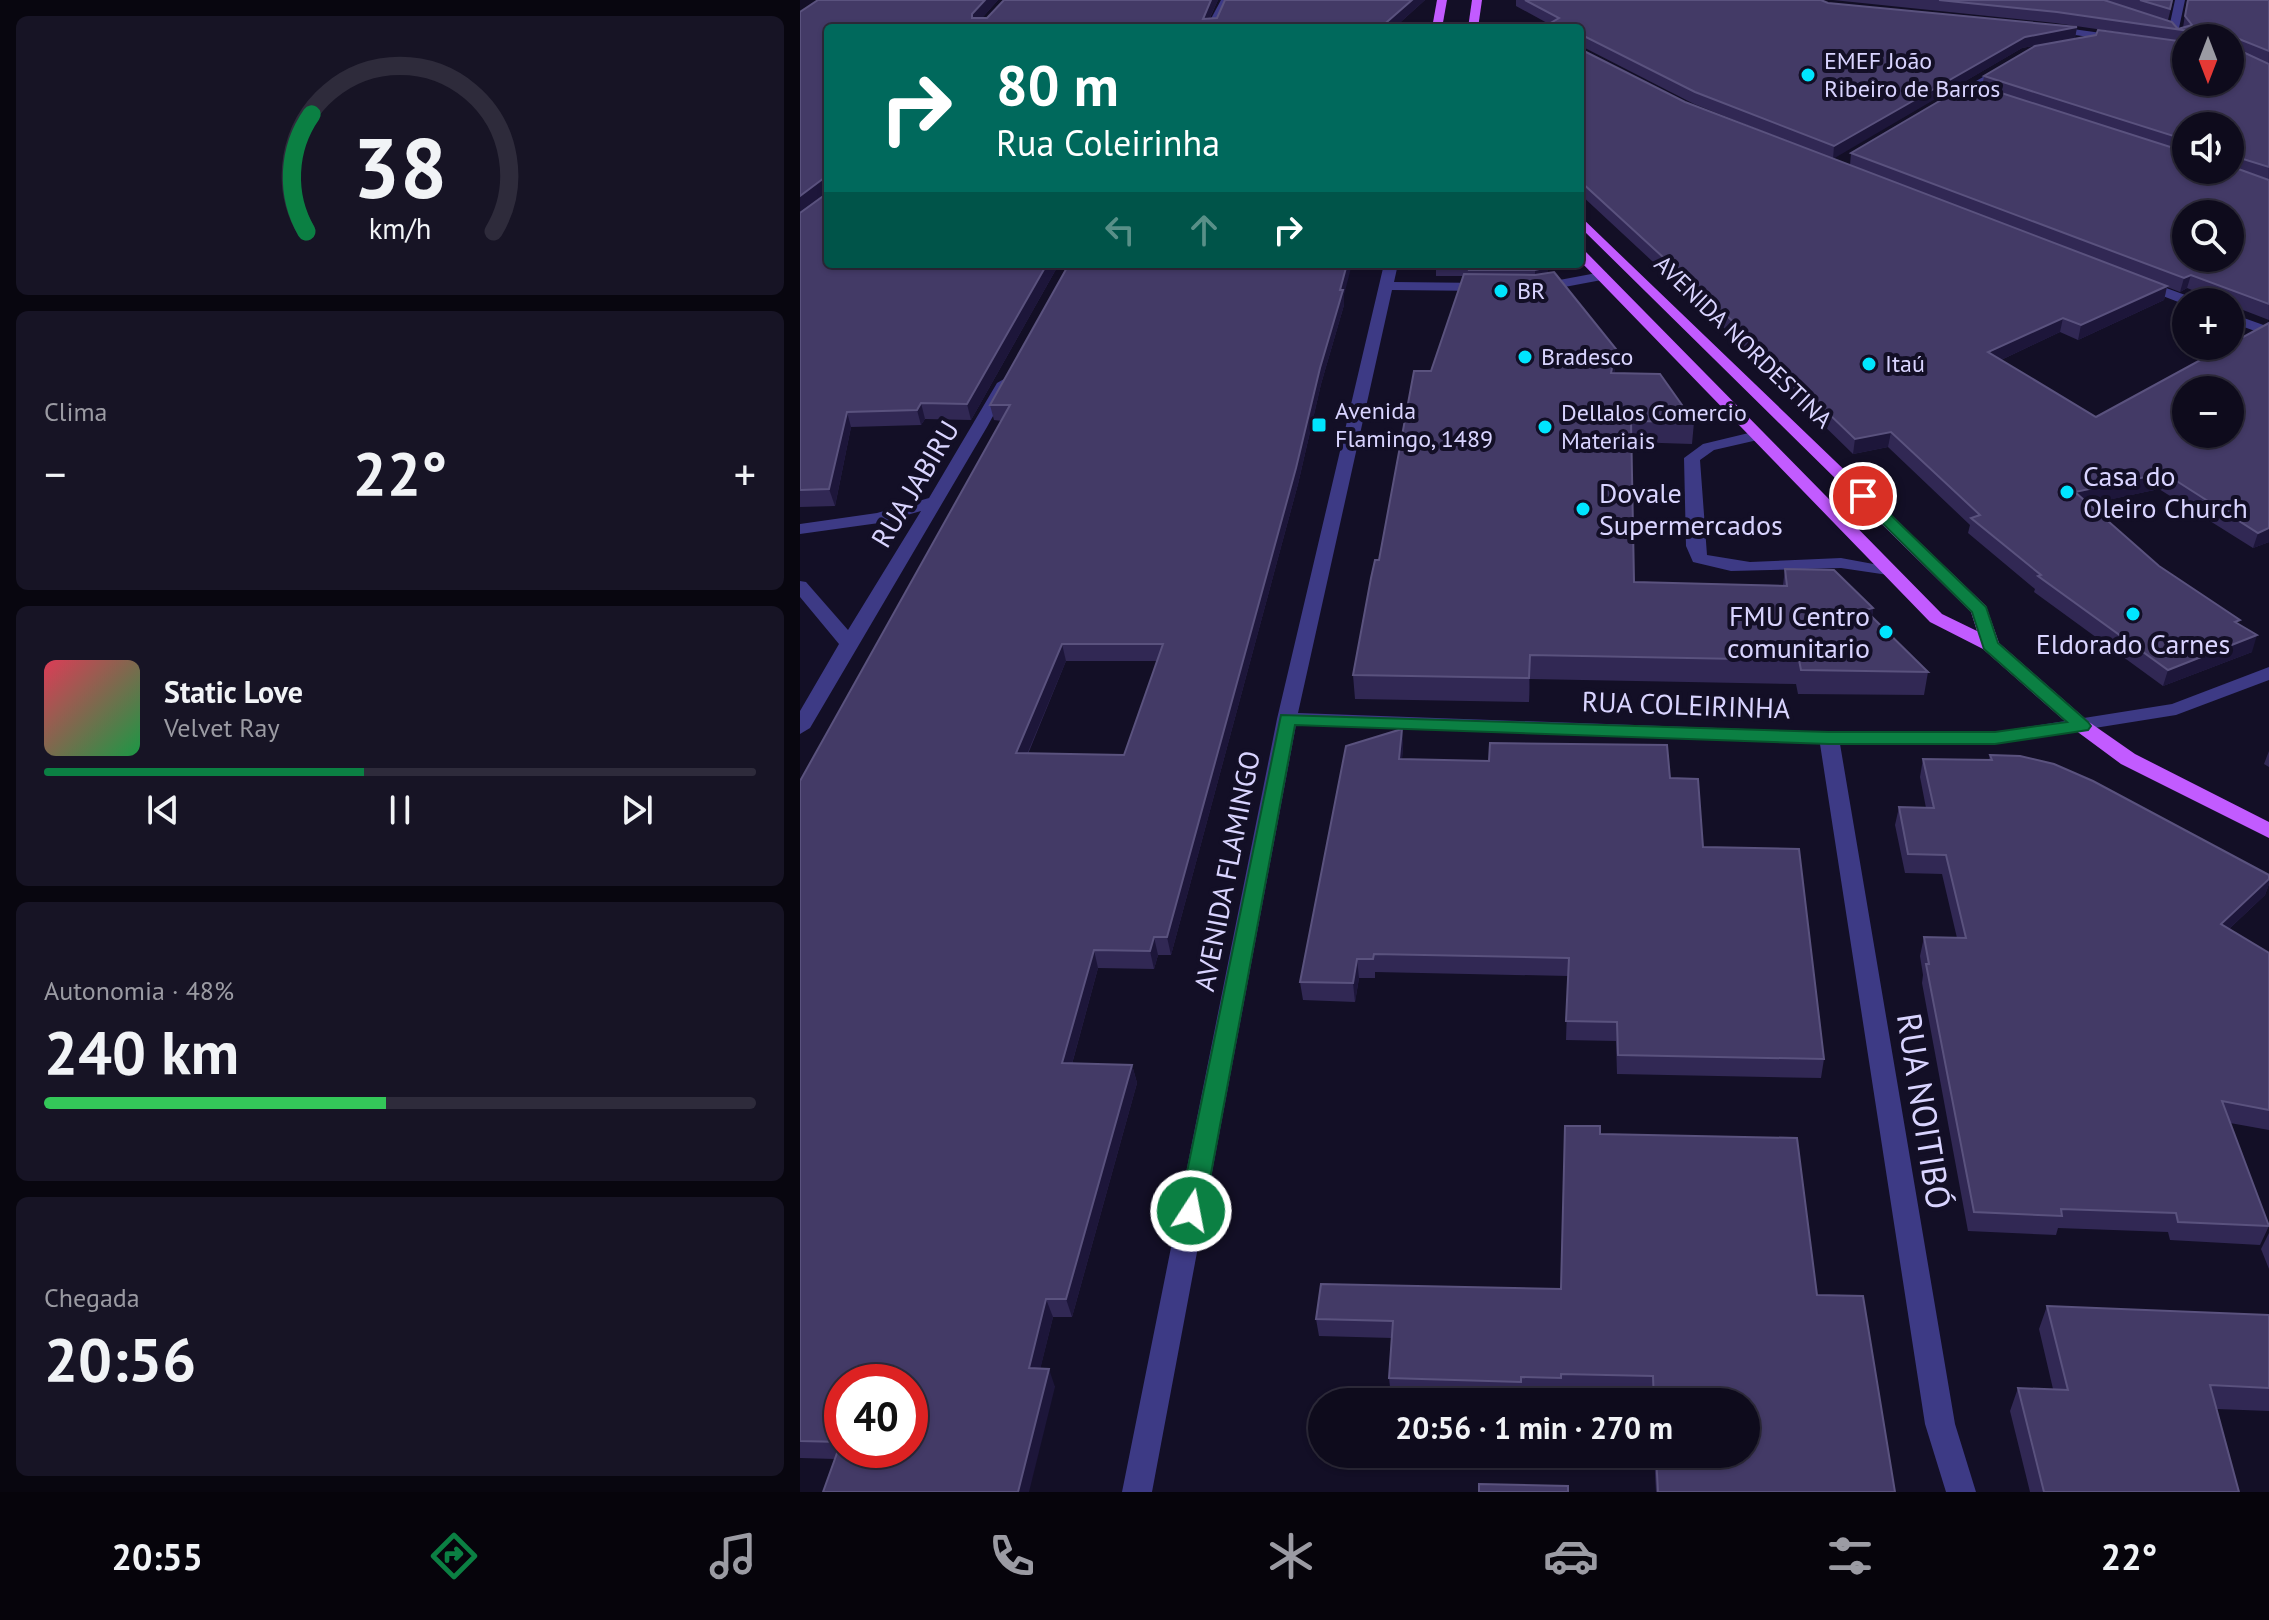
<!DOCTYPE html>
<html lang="pt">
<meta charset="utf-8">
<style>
:root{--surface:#0e0b1c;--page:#171425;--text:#f1f3f6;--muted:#9b9ba3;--line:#2e2b3b;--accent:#0b8043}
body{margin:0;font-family:"PT Sans",sans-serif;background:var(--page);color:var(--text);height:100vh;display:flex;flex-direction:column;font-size:30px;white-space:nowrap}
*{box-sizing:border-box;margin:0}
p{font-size:26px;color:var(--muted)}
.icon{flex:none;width:44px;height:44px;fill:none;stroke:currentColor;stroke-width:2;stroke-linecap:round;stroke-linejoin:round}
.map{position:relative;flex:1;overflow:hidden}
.drawer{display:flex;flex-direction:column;gap:16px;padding:16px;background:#08060f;width:800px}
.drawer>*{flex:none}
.top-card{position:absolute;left:24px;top:24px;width:760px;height:244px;border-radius:8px;box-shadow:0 2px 6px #0004,0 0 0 2px var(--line);background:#00695c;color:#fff;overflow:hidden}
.needle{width:52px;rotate:180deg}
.fabs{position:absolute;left:1372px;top:24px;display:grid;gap:16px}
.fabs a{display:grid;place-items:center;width:72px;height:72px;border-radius:50%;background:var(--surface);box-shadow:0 2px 6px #0004,0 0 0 2px var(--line);font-size:40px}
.speed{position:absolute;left:24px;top:1364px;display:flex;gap:16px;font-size:40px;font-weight:700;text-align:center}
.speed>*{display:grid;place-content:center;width:104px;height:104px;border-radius:50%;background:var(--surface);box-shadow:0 2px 6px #0004,0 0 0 2px var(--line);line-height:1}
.speed .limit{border:12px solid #d22;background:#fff;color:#111}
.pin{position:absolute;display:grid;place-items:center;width:68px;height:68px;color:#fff;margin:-34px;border:4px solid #fff;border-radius:50%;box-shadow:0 2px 8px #0007}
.me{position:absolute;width:88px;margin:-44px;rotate:11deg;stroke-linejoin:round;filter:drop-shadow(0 0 6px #0008)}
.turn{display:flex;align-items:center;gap:28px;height:168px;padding:0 40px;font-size:36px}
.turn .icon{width:104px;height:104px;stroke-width:2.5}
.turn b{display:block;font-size:56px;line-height:68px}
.lanes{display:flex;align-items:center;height:76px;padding:0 40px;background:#0003;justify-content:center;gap:40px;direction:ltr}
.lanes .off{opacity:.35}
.big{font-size:60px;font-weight:700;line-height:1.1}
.drawer .tile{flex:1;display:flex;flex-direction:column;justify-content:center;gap:12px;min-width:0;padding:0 28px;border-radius:12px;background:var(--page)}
.drawer .dial{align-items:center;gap:0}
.dial svg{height:208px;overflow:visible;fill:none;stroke:var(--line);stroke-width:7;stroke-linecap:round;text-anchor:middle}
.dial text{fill:var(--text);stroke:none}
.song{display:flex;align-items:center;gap:24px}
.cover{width:96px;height:96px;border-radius:12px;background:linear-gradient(135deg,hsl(350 70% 55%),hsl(140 70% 35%))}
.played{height:8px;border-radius:4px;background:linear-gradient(90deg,var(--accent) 45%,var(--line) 45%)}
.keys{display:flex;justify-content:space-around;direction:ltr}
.heat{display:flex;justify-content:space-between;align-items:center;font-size:44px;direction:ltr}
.charge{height:12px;border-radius:6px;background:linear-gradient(90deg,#34c759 48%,var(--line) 0)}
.trip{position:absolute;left:508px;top:1388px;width:452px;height:80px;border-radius:40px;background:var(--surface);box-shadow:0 2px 6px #0004,0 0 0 2px var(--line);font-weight:700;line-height:80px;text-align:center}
.dock{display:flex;height:128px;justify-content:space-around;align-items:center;background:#06040b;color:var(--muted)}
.dock .icon{width:56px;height:56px}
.dock .current{color:var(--accent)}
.dock b{font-size:36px;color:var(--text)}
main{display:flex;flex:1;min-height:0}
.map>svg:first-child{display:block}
</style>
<main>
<section class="drawer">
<div class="tile dial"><svg viewBox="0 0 100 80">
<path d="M14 69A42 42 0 1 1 86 69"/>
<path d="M14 69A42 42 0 0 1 16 24" stroke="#0b8043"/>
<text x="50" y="56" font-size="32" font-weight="700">38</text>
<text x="50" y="72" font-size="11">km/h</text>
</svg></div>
<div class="tile"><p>Clima</p>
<div class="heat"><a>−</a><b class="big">22°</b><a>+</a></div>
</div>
<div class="tile">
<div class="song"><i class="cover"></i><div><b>Static Love</b><p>Velvet Ray</p></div></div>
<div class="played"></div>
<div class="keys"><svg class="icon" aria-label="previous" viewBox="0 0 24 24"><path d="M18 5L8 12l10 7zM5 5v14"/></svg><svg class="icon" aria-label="pause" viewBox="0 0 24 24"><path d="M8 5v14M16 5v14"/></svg><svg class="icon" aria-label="next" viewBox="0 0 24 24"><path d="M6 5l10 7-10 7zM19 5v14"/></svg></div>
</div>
<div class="tile"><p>Autonomia · 48%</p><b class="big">240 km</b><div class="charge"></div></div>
<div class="tile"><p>Chegada</p><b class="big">20:56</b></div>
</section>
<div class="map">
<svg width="1469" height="1492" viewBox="0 0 1469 1492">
<rect width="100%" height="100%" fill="#130f26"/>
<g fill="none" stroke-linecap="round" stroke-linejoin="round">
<!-- minor -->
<g fill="#3d3a85" fill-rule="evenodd">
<path d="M421 0H431L416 28H406Z"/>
<path d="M1375 0H1385L1379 28 1388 38 1386 45 1369 28Z"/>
<path d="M1251 26 1323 36 1328 39 1323 42 1248 31Z"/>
<path d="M1207 63 1211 64V68L1156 100 1147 98Z"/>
<path d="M584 264H598L594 282 686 283 693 287 686 291 592 290 498 713 1029 732H1195L1372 704 1469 667V680L1376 715 1195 744H1040L1155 1424 1176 1492H1146L1125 1424 1020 744 496 725 352 1492H322L477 719Z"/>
<path d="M802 272 807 273V279L738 292 731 288 738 284Z"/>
<path d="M1342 279 1396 299 1398 302H1386V305L1337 286 1335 283Z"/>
<path d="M1430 313 1469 327V336L1430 322Z"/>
<path d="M204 379 211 383 187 427 10 728 0 734V711L39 644 0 597V581L6 582 48 630 121 511 79 523 0 534V524L77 513 129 498 197 383Z"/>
<path d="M957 431 962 433V439L914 450 900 460 907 555 950 562 1041 558 1095 568 1098 572 1095 576 1041 568 931 571 893 562 886 546 884 458 903 444Z"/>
</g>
<!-- major -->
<g fill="#c25bff" fill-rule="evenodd">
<path d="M637 0H647L642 28H632Z"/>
<path d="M672 0H682L678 28H668Z"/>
<path d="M780 216 1186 606 1199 643 1289 722 1335 754 1469 822V838L1321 764 1275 730 1183 649 1130 622 780 261V250L785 251 1142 614 1177 631 1171 612 780 227Z"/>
</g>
</g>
<!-- wall -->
<g fill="#312854" fill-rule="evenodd">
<path d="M18 0H198L182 18 418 0 410 18H417L425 0H625L594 28H28L259 264 171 420 125 419 121 425 51 427 35 506 0 507V213Z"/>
<path d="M716 0H1021L1028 3 1277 27 1275 38 1222 48 1033 158 1050 165 1051 153 1182 87 1184 76 1386 42 1430 38H1386V42L1255 23 1033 0H1373L1368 20 1378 29 1383 28 1387 0H1469V320L1430 305V302H1422L1387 288 1380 292 1367 287 1364 300 1278 340 1260 332 1201 360 1296 417 1469 323V542L1453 548 1359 489 1288 504 1359 566 1439 624 1452 652 1363 686 1234 592 1235 589 1168 533 1170 525 1088 447 1053 454 923 327 780 194V28L749 24 716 6ZM785 48 894 104 993 143 885 102 781 49ZM1386 126H1430V170H1386Z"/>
<path d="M636 264H746L748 273 815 370 814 373 894 422 892 444 831 442 834 582 983 585 985 569 1073 608 1072 617 1128 672 1124 695 998 694 996 684 730 679 729 702 555 699 553 675 579 560 631 371 663 276H636Z"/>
<path d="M544 295V305L521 384 498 484 371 955H358L354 969 298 968 272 1064 332 1065 337 1083 272 1317H253L240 1369 255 1387 35 1459 0 1458V781L202 421 194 420 190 405ZM266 661H357L324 755 228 754Z"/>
<path d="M602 729 603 747 602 759 870 778 903 847 1024 1059 1021 1078 817 1074 816 1041 766 1040 768 976 575 972V978H559L555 1002 503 1000 500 982Z"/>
<path d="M1469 751V767L1464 764Z"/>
<path d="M1190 755 1469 875V884L1465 895 1429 929 1469 953V1130L1430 1123 1469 1226 1460 1245 1370 1240 1368 1232 1258 1228 1256 1235 1168 1231 1122 983 1123 975 1120 956 1124 937 1157 938 1142 874 1105 873 1095 825 1099 807 1126 808 1120 777 1123 759 1189 760Z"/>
<path d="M800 1134 1017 1295 1095 1492H856L854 1454H946V1402H852L851 1393 760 1392V1396L722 1395V1399L591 1396 589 1378 592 1338 519 1336 516 1319 761 1289Z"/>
<path d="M1469 1233V1269L1461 1249Z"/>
<path d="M1247 1306 1469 1315V1411L1417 1409 1439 1492H1230L1210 1411 1218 1388 1253 1389 1239 1329Z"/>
</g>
<!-- shaded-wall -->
<g fill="#1d163a">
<path d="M185 0H198L175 26 174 28 172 14Z"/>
<path d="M411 0H418L405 28 403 19Z"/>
<path d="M612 0H625L594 28H580Z"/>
<path d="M1277 27 1275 38 1222 48 1033 159 1034 146 1225 37Z"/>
<path d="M786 37 785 48 780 49V38Z"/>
<path d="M24 178 28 192 0 212V196Z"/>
<path d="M247 264H259L171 420 167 404Z"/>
<path d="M547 264H552L544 295V305L521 384 498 484 371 955 367 937Z"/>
<path d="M748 267V278L735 281V270Z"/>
<path d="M1391 275 1387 288 1380 292 1384 278Z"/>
<path d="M1367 286 1364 300 1278 340 1281 325Z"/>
<path d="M1263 318 1260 332 1186 367 1188 352Z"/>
<path d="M816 349 815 370 810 394 811 373Z"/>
<path d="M121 403 125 419 121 425 117 410Z"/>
<path d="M47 412 51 427 35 506 29 489Z"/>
<path d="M1091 432 1088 447 1053 454 1055 439Z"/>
<path d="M1364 473 1359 489 1271 508 1275 492Z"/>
<path d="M1469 528V542L1453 548 1458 533Z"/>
<path d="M1073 608 1070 631 1065 610Z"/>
<path d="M1457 635 1452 652 1363 686 1368 670Z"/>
<path d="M262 644 266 661 220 771 216 753Z"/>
<path d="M730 655V679L729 702V678Z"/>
<path d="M602 729 603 747 600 777 599 759Z"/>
<path d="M1469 879V884L1465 895 1414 943 1421 924Z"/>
<path d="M354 937 358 955 354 969 350 951Z"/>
<path d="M294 950 298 968 267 1082 262 1063Z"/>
<path d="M557 959 559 978 555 1002 553 983Z"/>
<path d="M332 1065 337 1083 272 1317 266 1299Z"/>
<path d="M246 1299 253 1317 236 1386 229 1368Z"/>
<path d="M249 1369 255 1387 229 1492H218Z"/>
</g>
<!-- building -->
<g fill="#433a66" stroke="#5a527e" stroke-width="2" fill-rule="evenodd">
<path d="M18 0H185L172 14V18H187L204 0H411L403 19 417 18 425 0H612L580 28H28V264H247L167 404 121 403 117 410 47 412 29 489 0 490V213L26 194 27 181 24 178 0 196V12Z"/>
<path d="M725 0H1021L1028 3 1277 27 1225 37 1034 146 895 92 786 37 780 38V28H742L759 18Z"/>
<path d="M1139 0H1304L1372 22 1378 29 1392 25 1385 16 1388 0H1469V51L1434 37 1430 40V38H1391L1389 31 1257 12Z"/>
<path d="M1340 0H1372L1370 9Z"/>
<path d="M1298 30 1386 42V82H1430V40L1432 47 1469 64V167L1430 155V126H1386V140L1184 76 1235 46 1296 35Z"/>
<path d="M780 49 885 102 1367 286 1281 325 1263 318 1188 352 1296 417 1426 346H1430V344L1469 323V528L1458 533 1364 473 1275 492 1359 566 1440 620 1435 622 1457 635 1368 670 1238 576 1241 575 1171 518 1180 515 1091 432 1055 439 924 313 780 181ZM1386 390H1430V434H1386Z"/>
<path d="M1170 83 1386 152V170H1430V166L1469 180V304L1391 275 1384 278 1051 153ZM1386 214H1430V258H1386Z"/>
<path d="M269 264H547L540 290H543L520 368 496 468 367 937H354L350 951 294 950 262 1063 332 1065 266 1299H246L229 1368 249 1369 218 1492H23L41 1442 0 1441V781L210 405H190ZM262 644H363L324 755 216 753ZM42 1382H110V1450H42Z"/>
<path d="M636 264H746L748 267 735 270H669L670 266H635Z"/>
<path d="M754 272 816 349 811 373 860 374 894 422 831 421 834 582 987 586 985 569 1034 570 1073 608 1065 610 1128 672 1001 670 999 660 730 655 729 678 553 675 571 578 575 560H579L614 371H631L664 274 735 275Z"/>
<path d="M602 729 599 759 689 761 690 743 867 745 870 778 898 779 903 847 999 849 1024 1059 818 1055 817 1022 766 1021 769 958 574 954 573 959H557L553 983 500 982 546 746Z"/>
<path d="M1190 755 1220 756 1254 764 1293 781 1469 875V879L1421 924 1469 953V1110L1422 1101 1469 1226 1378 1222 1376 1213 1261 1209 1262 1216 1174 1212 1126 964H1129L1124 937 1166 938 1146 855 1108 854 1099 807 1134 808 1123 759 1192 760Z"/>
<path d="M765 1126H800V1134L997 1138 1017 1295 1063 1296 1095 1492H858L856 1454H946V1402H854L853 1376 761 1374V1378L721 1377V1382L589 1378 593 1321 516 1319 521 1284 761 1289Z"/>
<path d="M1247 1306 1469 1315V1388L1410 1385 1439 1492H1244L1218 1388 1268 1390Z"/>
<path d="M679 1484 768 1486V1492H679Z"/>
</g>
<!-- route -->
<path fill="#0b8043" stroke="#07532c" stroke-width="2" d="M1063 492 1068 493 1186 607 1198 643 1288 722 1291 726 1288 730 1195 744H1029L495 725 404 1211 400 1218 391 1221 383 1218 379 1211 481 715 1029 732H1195L1267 722 1184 649 1172 612 1058 499V493Z"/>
<!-- markers -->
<g fill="#00e5ff" stroke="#130f26" stroke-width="3">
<circle cx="1008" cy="75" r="8"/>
<circle cx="701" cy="291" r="8"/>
<circle cx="725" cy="357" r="8"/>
<circle cx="1069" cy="364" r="8"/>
<rect x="511" y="417" width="16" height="16" rx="4"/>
<circle cx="745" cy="427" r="8"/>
<circle cx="1267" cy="492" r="8"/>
<circle cx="783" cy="509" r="8"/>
<circle cx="1333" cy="614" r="8"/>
<circle cx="1086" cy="632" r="8"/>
</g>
<g text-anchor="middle" stroke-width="8" stroke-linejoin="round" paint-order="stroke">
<!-- far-poi labels -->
<g font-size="24" fill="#d9d4ff" stroke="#130f26" text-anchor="start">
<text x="1024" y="69">EMEF João<tspan x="1024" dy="28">Ribeiro de Barros</tspan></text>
<text x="717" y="299">BR</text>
<text x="741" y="365">Bradesco</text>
<text x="1085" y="372">Itaú</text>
<text x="535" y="419">Avenida<tspan x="535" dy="28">Flamingo, 1489</tspan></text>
<text x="761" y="421">Dellalos Comercio<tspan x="761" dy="28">Materiais</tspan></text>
</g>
<!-- far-street labels -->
<g font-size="24" fill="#d9d4ff" stroke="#130f26">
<text transform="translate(943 342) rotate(44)" y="8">AVENIDA NORDESTINA</text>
</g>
<!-- poi labels -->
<g font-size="28" fill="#d9d4ff" stroke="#130f26" text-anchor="start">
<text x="1283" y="486">Casa do<tspan x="1283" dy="32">Oleiro Church</tspan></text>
<text x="799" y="503">Dovale<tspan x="799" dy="32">Supermercados</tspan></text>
<text x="1070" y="626" text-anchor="end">FMU Centro<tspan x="1070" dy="32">comunitario</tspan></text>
<text x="1333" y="654" text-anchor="middle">Eldorado Carnes</text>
</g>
<!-- street labels -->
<g font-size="28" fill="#d9d4ff" stroke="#130f26">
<text transform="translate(115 484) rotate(-59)" y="10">RUA JABIRU</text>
<text transform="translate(886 705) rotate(2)" y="10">RUA COLEIRINHA</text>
<text transform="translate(427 871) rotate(-79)" y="10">AVENIDA FLAMINGO</text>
</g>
<!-- near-street labels -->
<g font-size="34" fill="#d9d4ff" stroke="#130f26">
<text transform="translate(1124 1111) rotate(81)" y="12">RUA NOITIBÓ</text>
</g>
</g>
</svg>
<div class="fabs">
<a><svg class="needle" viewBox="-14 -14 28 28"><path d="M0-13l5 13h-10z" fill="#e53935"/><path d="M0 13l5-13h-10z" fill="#9b9ba3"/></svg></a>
<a><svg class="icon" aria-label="sound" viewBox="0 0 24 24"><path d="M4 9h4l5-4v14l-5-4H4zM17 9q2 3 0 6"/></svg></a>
<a><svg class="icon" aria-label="search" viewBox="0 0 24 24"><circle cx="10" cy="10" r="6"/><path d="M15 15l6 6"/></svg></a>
<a>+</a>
<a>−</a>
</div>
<div class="speed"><div class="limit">40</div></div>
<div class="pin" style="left:1063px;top:496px;background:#d93025"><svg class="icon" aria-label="arrive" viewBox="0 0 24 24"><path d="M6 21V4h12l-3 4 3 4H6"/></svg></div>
<svg class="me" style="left:391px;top:1211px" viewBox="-20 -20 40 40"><circle r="17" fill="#0b8043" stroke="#fff" stroke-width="3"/><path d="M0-11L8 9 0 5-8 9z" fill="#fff"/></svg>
<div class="trip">20:56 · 1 min · 270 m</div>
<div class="top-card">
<div class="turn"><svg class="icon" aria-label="right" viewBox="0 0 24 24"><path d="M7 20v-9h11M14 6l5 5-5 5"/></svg><div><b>80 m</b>Rua Coleirinha</div></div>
<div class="lanes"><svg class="icon off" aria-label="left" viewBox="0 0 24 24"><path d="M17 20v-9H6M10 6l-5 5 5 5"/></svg><svg class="icon off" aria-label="ahead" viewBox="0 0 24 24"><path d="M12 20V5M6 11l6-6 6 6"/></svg><svg class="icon" aria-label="right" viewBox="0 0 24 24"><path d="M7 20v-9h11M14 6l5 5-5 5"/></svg></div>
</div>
</div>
</main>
<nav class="dock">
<b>20:55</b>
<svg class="icon current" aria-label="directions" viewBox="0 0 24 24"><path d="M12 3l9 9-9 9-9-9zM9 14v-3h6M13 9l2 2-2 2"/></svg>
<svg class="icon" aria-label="music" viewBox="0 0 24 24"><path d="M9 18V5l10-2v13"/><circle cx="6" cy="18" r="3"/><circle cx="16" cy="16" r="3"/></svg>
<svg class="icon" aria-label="phone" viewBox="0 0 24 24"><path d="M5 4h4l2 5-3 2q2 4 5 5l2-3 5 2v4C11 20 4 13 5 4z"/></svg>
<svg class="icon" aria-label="climate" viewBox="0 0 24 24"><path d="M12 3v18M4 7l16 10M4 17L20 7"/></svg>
<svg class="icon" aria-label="car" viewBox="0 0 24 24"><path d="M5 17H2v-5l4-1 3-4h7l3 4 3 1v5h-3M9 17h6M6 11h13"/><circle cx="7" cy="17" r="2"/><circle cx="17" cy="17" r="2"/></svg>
<svg class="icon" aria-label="filters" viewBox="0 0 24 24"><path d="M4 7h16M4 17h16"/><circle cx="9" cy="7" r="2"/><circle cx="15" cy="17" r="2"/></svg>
<b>22°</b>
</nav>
